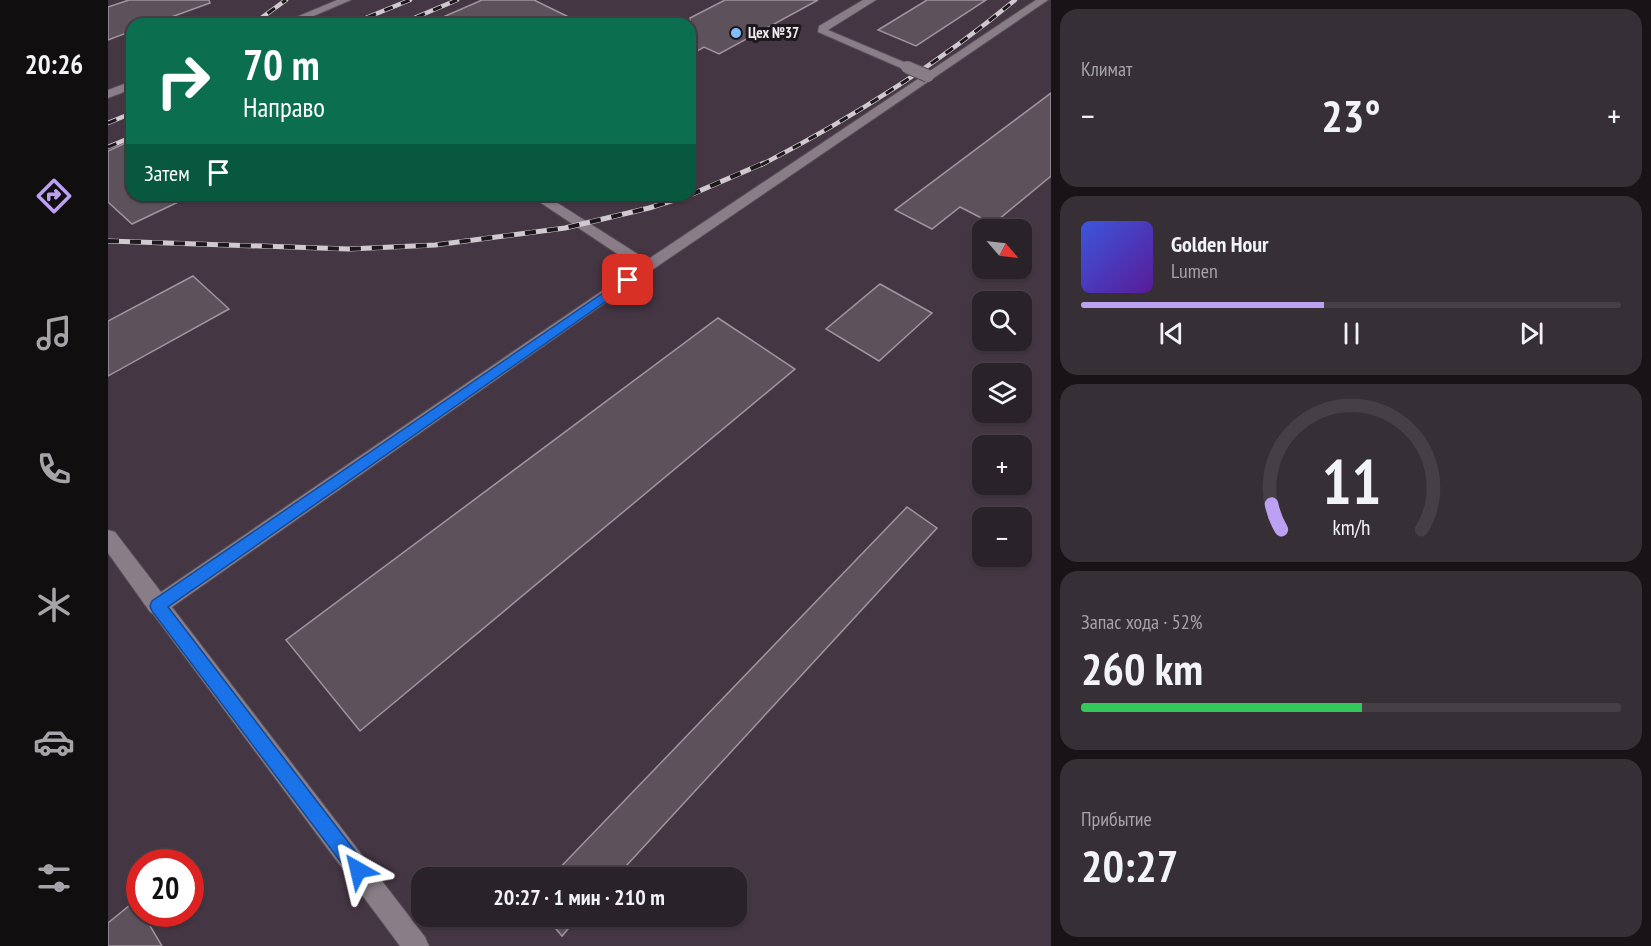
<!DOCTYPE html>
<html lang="ru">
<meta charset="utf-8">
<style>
:root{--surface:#2a2229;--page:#362f35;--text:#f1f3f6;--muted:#a5a4a8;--line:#463f46;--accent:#bca0f2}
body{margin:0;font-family:"PT Sans Narrow",sans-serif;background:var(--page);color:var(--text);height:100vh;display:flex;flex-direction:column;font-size:22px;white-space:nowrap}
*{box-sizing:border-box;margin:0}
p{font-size:20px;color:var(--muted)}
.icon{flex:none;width:33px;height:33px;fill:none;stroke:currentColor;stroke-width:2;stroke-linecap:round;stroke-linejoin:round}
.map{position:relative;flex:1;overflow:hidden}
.sheet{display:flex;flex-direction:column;gap:9px;padding:9px;background:#171317;width:600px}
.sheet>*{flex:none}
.top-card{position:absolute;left:18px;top:18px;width:570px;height:183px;border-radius:18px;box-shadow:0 2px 4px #0004,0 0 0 2px var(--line);background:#0b6e4f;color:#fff;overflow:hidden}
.needle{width:39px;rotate:118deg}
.fabs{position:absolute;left:864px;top:219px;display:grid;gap:12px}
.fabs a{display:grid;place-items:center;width:60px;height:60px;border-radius:12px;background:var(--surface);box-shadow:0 2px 4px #0004,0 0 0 2px var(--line);font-size:30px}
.speed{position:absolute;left:18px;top:849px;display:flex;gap:12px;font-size:30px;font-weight:700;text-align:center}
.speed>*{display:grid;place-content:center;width:78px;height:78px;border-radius:50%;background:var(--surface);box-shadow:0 2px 4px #0004,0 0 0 2px var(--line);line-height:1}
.speed .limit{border:9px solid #d22;background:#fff;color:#111}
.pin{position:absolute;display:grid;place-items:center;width:51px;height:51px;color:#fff;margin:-26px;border-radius:12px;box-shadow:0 3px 9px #0006}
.me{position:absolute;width:66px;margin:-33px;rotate:323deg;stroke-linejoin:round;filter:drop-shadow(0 0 4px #0008)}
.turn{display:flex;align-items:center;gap:21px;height:126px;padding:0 18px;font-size:27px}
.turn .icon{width:78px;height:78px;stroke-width:2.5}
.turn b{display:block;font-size:42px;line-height:51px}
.then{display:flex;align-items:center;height:57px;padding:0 18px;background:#0003;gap:12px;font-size:22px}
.big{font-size:45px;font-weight:700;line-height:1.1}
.sheet .card{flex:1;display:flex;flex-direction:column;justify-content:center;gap:9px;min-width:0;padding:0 21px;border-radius:18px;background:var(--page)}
.sheet .dial{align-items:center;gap:0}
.dial svg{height:156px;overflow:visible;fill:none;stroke:var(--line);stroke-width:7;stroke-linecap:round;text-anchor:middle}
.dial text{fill:var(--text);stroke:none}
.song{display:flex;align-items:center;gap:18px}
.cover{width:72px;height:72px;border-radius:9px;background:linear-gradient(135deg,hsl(230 70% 55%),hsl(270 70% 35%))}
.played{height:6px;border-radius:3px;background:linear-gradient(90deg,var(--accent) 45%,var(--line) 45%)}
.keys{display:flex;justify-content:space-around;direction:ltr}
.heat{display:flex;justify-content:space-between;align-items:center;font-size:33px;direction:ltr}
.charge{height:9px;border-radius:4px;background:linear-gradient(90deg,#34c759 52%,var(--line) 0)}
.trip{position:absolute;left:303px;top:867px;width:336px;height:60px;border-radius:18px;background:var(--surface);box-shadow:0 2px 4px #0004,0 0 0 2px var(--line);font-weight:700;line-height:60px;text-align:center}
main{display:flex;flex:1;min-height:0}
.tabs{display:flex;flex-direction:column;width:108px;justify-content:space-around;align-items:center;background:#110e10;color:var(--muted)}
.tabs .icon{width:42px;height:42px}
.tabs .on{color:var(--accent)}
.tabs b{font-size:27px;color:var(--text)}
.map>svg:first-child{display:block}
</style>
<main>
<nav class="tabs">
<b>20:26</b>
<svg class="icon on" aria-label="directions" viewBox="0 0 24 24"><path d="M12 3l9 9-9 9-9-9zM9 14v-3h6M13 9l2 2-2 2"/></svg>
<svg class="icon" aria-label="music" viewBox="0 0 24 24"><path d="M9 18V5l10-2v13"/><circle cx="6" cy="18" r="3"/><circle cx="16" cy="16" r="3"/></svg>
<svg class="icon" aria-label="phone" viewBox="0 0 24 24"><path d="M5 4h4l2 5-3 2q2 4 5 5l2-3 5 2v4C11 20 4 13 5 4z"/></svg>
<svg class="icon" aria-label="climate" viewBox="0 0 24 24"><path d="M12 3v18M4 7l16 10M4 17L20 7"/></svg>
<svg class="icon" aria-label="car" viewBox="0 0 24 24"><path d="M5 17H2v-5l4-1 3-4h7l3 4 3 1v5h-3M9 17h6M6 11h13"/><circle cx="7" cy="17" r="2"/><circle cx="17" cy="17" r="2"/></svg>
<svg class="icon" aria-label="filters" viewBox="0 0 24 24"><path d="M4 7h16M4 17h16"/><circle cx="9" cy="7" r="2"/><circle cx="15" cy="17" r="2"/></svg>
</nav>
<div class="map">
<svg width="943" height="946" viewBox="0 0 943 946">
<rect width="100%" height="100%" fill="#382e37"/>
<!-- built -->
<path fill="#453644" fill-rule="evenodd" d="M0 0H943V946H0ZM24 24H582V195H24ZM874 230H914V268H874ZM874 302H914V340H874ZM874 374H914V412H874ZM874 446H914V484H874ZM874 518H914V556H874ZM32 862H82V914H32ZM314 878H628V916H314Z"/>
<!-- building -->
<g fill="#5d525c" stroke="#a0949f" stroke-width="1.5">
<path d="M21 0H101L102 3 44 24H24V31L0 40V7Z"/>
<path d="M374 0H426L475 24H319Z"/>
<path d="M617 0H710L611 54 596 47 582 55V18Z"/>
<path d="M819 0H878L808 46 770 30Z"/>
<path d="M943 93V176L885 224 852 207 824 229 787 210Z"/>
<path d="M24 140V195H85L24 224 0 202V151Z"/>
<path d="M85 276 121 309 0 376V321Z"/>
<path d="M772 284 824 313 771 361 718 329Z"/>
<path d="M610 318 687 369 252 731 178 640Z"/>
<path d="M799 507 829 528 507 878H442Z"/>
<path d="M27 901 32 914H35L54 946H0V923Z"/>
<path d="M437 916H471L454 936Z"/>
</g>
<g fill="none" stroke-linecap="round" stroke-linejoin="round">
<defs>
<g id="minor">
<path d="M229 0H243L187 24H172Z"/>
<path d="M755 0H768L720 30 803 65V69H795L710 32 711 26Z"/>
<path d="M928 0H940L544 270 64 607 317 937 321 946H292L45 614 42 612 0 553V530L7 532 53 592 529 267 421 195H437L539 260Z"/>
<path d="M24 81V89L0 98V90Z"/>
</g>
</defs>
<!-- minor casing -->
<use href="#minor" stroke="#564d55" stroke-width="2"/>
<!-- minor -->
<use href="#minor" fill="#897d88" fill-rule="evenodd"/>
<defs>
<g id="rail-far1">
<path d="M145 24 178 0"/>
<path d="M243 24 302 0"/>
<path d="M292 24 349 0"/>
<path d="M0 123 24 113"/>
<path d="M0 147 24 137"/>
<path d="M653 165C742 119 830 64 907 0"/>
</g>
<g id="rail">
<path d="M582 195 656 163"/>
<path d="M0 241 241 249 327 245 457 228 541 208 582 195"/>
</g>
</defs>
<!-- rail-far1 casing -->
<use href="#rail-far1" stroke="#d0c9cf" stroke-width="4.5"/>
<!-- rail casing -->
<use href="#rail" stroke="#d0c9cf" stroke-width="5"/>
<!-- rail-far1 -->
<use href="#rail-far1" stroke="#1c181c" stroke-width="3" stroke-dasharray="9" stroke-linecap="butt"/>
<!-- rail -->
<use href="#rail" stroke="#1c181c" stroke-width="4" stroke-dasharray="11" stroke-linecap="butt"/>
<defs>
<path id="minor-bridge" d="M799 67 820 76"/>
</defs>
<!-- minor-bridge casing -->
<use href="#minor-bridge" stroke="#564d55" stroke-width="14" stroke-linecap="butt"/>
<!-- minor-bridge -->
<use href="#minor-bridge" stroke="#897d88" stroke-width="12"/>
</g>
<!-- route -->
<path fill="#1a73e8" stroke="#114b97" stroke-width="1.5" d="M520 276 525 280 524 283 60 607 257 864 260 870 257 877 250 880 244 877 44 611 42 606 44 601Z"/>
<!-- markers -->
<circle fill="#82bcfa" stroke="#1c181c" stroke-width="2" cx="628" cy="33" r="6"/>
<g text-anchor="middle" stroke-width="6" stroke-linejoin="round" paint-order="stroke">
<!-- far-poi labels -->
<g font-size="15" font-weight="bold" fill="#f1eaf0" stroke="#1c181c" text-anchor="start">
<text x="640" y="38">Цех №37</text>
</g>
</g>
</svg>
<div class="fabs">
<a><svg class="needle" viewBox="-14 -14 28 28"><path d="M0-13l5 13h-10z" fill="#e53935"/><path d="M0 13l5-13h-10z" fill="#a5a4a8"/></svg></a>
<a><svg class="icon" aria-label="search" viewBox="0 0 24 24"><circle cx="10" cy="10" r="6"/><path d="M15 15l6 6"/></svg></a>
<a><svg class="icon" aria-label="layers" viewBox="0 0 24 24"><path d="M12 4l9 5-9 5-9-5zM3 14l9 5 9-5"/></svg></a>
<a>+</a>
<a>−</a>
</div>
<div class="speed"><div class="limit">20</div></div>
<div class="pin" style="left:520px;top:280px;background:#d93025"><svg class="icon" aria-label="arrive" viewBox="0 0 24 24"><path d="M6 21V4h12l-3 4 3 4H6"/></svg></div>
<svg class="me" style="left:250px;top:870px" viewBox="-20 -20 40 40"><path d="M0-17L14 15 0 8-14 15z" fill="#1a73e8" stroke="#fff" stroke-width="4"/></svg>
<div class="trip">20:27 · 1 мин · 210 m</div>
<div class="top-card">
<div class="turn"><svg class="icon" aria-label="right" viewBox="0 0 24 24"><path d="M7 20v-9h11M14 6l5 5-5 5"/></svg><div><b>70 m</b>Направо</div></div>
<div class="then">Затем<svg class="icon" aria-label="arrive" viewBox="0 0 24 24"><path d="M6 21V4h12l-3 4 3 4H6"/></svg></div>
</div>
</div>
<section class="sheet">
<div class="card"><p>Климат</p>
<div class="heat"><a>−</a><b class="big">23°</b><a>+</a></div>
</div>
<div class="card">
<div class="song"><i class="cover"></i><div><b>Golden Hour</b><p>Lumen</p></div></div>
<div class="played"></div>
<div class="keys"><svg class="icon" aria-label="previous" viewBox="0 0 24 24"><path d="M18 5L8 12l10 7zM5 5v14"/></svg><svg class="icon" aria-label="pause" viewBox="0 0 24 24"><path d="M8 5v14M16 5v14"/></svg><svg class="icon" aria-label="next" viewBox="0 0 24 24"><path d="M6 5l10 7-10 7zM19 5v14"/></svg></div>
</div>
<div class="card dial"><svg viewBox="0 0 100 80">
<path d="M14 69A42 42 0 1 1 86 69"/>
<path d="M14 69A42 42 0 0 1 9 56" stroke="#bca0f2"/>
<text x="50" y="56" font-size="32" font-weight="700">11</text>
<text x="50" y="72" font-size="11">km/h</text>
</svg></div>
<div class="card"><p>Запас хода · 52%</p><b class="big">260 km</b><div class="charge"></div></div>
<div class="card"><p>Прибытие</p><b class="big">20:27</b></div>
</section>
</main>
